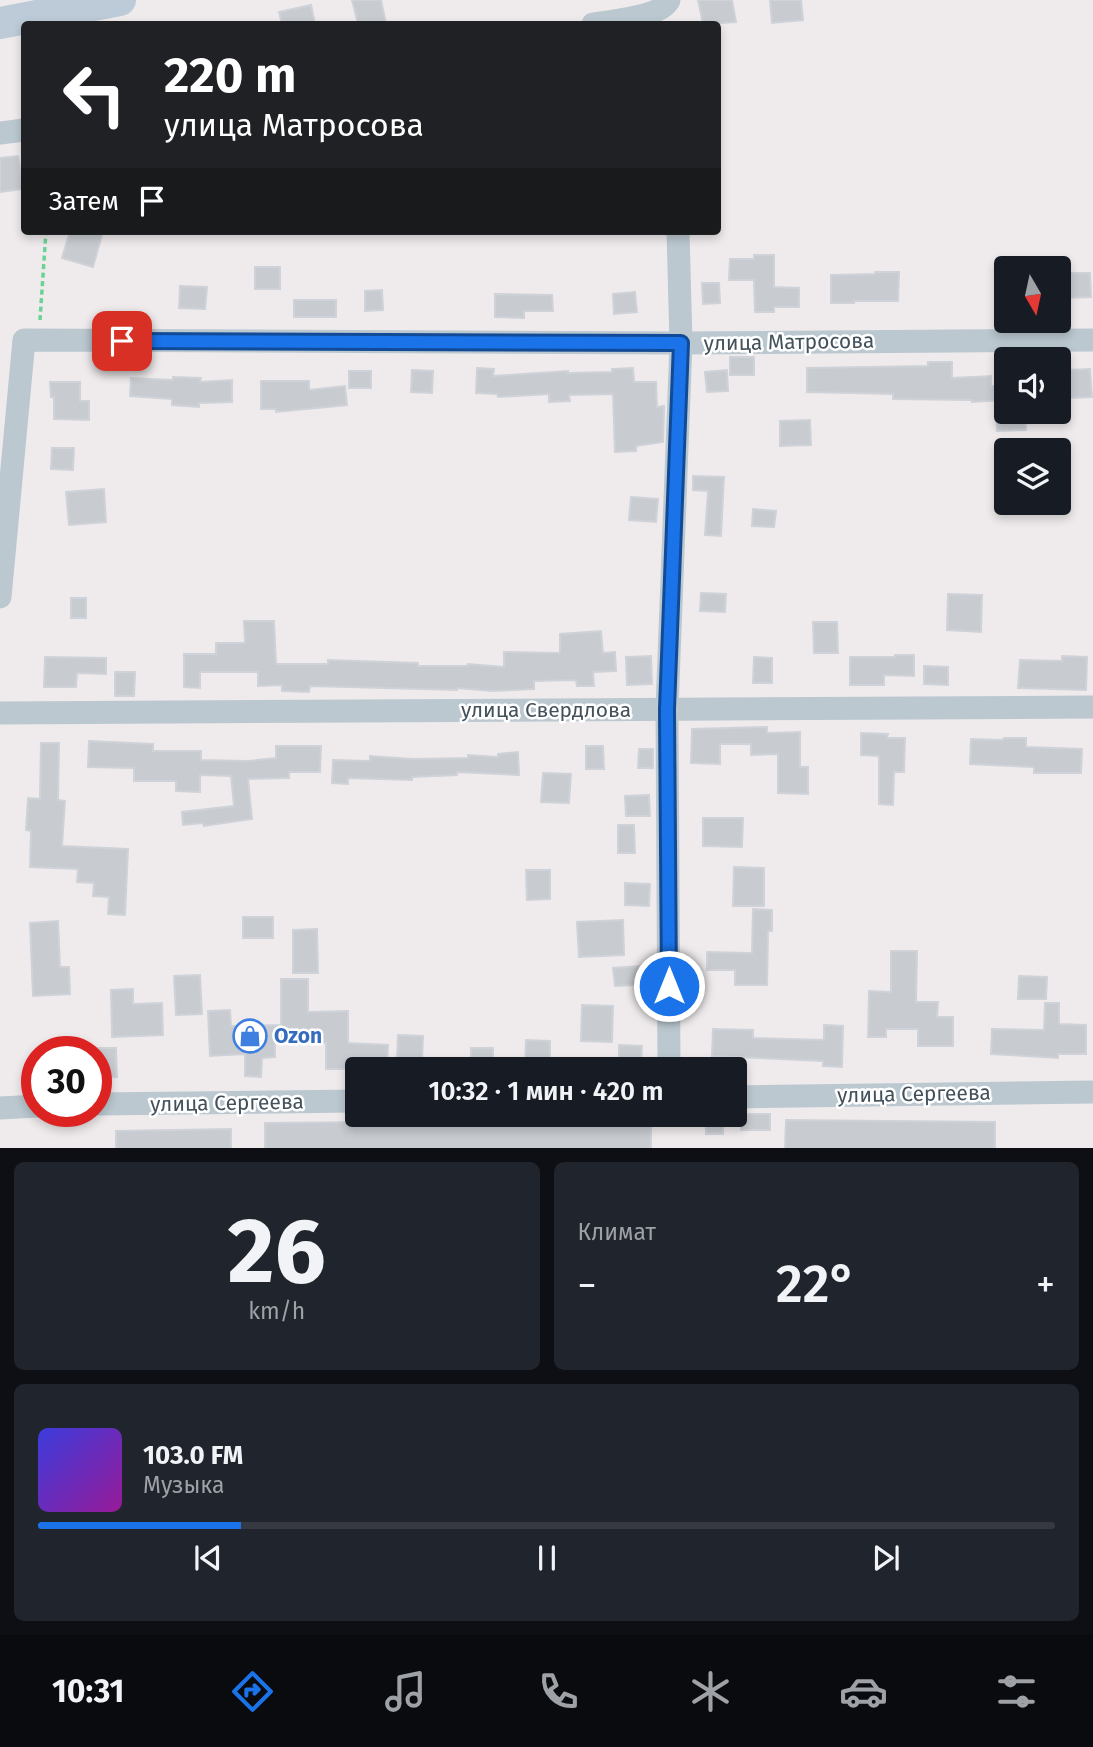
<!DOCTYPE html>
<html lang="ru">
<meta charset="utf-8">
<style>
:root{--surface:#171b24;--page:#20242c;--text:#f1f3f6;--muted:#9ea1a6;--line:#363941;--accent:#1a73e8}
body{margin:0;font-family:"Fira Sans",sans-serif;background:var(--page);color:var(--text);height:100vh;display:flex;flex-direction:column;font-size:26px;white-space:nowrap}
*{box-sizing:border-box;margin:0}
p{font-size:23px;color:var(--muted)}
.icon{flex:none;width:38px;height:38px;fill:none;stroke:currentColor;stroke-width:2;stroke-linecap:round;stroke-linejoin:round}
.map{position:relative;height:1148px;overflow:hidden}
.side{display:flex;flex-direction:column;gap:14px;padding:14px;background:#0d0f14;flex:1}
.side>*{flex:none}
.top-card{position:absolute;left:21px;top:21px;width:700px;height:214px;border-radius:7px;box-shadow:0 4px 10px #0003;background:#202124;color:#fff;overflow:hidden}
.needle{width:46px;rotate:171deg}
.tools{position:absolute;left:994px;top:256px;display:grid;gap:14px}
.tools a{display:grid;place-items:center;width:77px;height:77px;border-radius:7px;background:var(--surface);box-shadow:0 4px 10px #0003;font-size:35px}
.speed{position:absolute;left:21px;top:1036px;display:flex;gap:14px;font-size:35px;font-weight:700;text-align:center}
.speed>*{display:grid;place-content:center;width:91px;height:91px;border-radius:50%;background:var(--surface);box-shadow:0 4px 10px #0003;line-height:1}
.speed .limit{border:10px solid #d22;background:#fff;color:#111}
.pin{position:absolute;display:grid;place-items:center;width:60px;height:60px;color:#fff;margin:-30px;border-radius:14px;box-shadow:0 4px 10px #0006}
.me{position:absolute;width:77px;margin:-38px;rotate:0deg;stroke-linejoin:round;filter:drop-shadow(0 0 5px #0008)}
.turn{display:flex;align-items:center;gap:24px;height:147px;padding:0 28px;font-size:32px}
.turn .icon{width:91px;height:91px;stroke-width:2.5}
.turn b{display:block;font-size:49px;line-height:60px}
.then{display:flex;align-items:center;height:66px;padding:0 28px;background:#0003;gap:14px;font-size:26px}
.big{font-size:52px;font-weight:600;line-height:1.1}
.side .widget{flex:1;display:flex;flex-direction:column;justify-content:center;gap:10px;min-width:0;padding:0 24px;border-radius:10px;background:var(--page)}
.side .dial{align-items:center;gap:0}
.dial b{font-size:91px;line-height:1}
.song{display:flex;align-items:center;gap:21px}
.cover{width:84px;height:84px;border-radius:10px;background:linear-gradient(135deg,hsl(240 70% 55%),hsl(300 70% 35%))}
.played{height:7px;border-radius:4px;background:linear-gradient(90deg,var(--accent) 20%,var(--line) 20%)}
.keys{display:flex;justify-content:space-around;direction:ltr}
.heat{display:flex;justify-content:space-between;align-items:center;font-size:38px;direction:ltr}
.side .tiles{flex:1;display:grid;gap:14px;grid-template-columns:1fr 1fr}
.widget:last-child{grid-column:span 2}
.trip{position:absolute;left:345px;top:1057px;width:402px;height:70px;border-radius:7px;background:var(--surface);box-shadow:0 4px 10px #0003;font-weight:600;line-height:70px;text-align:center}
.dock{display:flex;height:112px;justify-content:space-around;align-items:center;background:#090b0e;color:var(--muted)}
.dock .icon{width:49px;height:49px}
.dock .active{color:var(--accent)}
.dock b{font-size:32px;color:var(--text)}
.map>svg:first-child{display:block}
</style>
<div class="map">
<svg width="1093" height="1149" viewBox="0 0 1093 1149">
<rect width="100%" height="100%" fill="#efebec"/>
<!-- building -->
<g fill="#c8ccd1" stroke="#cfd2d8" stroke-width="2">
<path d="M352 0H381L386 24H358Z"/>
<path d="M698 0H732L736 22 703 24Z"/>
<path d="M770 0H801L803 20 772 23Z"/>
<path d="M311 5 315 24H282L279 12Z"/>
<path d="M18 156 23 189 0 192V158Z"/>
<path d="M70 231H103L93 267 62 258Z"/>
<path d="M754 255H774V287L799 288V307H774V312H755L754 280H729L730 259H754Z"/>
<rect x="255" y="267" width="25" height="22"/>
<path d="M875 272H899L898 301H854V303H831V275L875 274Z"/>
<path d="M1068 273H1090L1091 297 1068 298Z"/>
<path d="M702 283H719L720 303 703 304Z"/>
<path d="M180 286 207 287 205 309 179 308Z"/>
<path d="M382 290 383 310 365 311V291Z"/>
<path d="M635 292 637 312 614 314 613 294Z"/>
<path d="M495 294 552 295 553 311H524V318L495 317Z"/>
<rect x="294" y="300" width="42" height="17"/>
<rect x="730" y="357" width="24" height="18"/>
<path d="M928 362H952V378L991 376V386L1006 385V400L972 402V400L893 399V394L807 392V368L928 366Z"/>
<path d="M477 368 494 369 493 376 568 371V373L612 372V369L633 368 634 382H656L657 407 664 406V411L663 442 636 446V451L615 452 613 394 569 395 570 401 549 402V394L498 397 497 394 476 393Z"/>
<path d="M1090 369 1092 397 1070 398 1069 370Z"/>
<path d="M412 370 433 371 432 393 411 392Z"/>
<path d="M727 370 728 391 707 392 705 372Z"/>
<rect x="349" y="371" width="22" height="17"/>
<path d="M173 377 201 378 200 382 232 380V402L199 403V407L172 405V399L130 396 131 378 173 380Z"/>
<path d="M261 381H309V390L345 386 347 405 276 412V409H261Z"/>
<path d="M50 382H80V401H89V420L54 419V397H51Z"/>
<path d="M996 411H1025L1026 430 997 431Z"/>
<path d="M810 420 811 445 780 446V421Z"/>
<path d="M52 448H74L73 470 51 469Z"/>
<path d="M693 476 724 477 721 536 705 535 708 491 693 490Z"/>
<path d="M104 489 106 522 69 525 66 492Z"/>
<path d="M631 497 658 499 656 522 629 520Z"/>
<path d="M753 509 776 511 774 527 752 526Z"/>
<path d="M701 593 726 594 725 612 700 611Z"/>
<path d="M948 594 982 595 981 632 947 630Z"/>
<rect x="71" y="598" width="15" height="20"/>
<path d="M244 621H274L276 664H328V660L418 663V666H468V664L504 667V652L560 653V634L601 631 603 653 615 652 616 671 593 672 594 686H577L576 680 534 681V689L492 691 457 688V690L310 686 309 692 282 691V685L258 686V672H200V688L184 687V654H216V643H245Z"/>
<path d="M813 622H837L838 653H814Z"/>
<path d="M895 655H914V676L884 675V685H850V657H895Z"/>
<path d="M651 656 652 684 627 685 626 657Z"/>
<path d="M1062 656 1087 657 1086 690 1018 688 1020 660 1062 661Z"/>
<path d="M45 657 106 658V674L77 673 76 687H44Z"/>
<path d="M754 657 772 658V683H753Z"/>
<path d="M924 666 948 667V685L924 684Z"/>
<path d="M115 672H135L134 696H115Z"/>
<path d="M767 727V733L800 732V767H808V794L778 793V754L751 755V744H720V764L691 763 692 729Z"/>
<path d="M861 733 888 734 887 738H905L904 772H894L893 805 879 804V756L861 755Z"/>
<path d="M1004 738H1026V747L1082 749 1081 773H1034V767L970 764 971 739 1003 740Z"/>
<path d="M89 741 153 744V751H201V760L248 761 276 758V746H321L320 772H289V778L248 779 252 819 204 826 203 823 183 825 182 812 234 806 231 776 200 775V792L176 791V781H134V768L88 767Z"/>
<path d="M41 743H59L58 800 65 801 62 846 128 849 125 915 108 914 109 897 93 896 94 883 77 882 78 869 30 867 31 831 26 830 28 798 40 799Z"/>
<path d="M586 746H603L604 769H586Z"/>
<path d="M639 749H653V768H638Z"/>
<path d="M518 752 519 775 457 772V775L412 777V780L348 778V784L332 783 333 760 370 761V756L413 759 468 758V755L498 757V754Z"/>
<path d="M543 773 571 774 569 803 541 802Z"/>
<path d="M649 795 650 816H626L625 796Z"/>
<path d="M703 818H743L742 847 703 846Z"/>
<path d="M618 825H634L635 853H618Z"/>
<path d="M734 867 764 868V906H733Z"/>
<path d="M526 870H550V899L527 900Z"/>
<path d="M625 883 650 884 649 906 625 905Z"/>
<path d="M753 909 772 910V931H768L767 985H735V970H707V952L752 953Z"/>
<rect x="243" y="917" width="30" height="21"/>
<path d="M623 920 624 955 579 957 577 922Z"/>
<path d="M58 921 60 967H69L70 994 33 996 30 923Z"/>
<path d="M317 929 318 973H293V930Z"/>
<path d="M891 951H917L916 1002H938L937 1017H953V1046H918V1029H886V1037H868L869 991 891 992Z"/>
<path d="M654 965 655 984 615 986 613 968Z"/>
<path d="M200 975 202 1014 176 1015 174 976Z"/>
<path d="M1019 976 1047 977 1046 999H1018Z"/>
<path d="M281 979H308V1012L348 1011V1043L388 1045 387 1066 347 1063V1069H326V1043H275V1057L262 1058 261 1077 245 1076V1054L210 1056 208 1011 230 1010 231 1026 281 1025Z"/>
<path d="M133 989V1004L162 1003 163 1035 112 1037 111 990Z"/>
<path d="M1045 1003H1059V1024L1086 1025V1054H1058V1058L991 1054 992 1029 1044 1030Z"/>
<path d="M582 1005 613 1006 612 1042 581 1041Z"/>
<path d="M824 1025 843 1026 842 1067 823 1066V1061L712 1056 713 1029 753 1030V1038L824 1040Z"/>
<path d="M398 1035 423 1036 422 1061 397 1060Z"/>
<path d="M526 1040 550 1041V1066H525Z"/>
<path d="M619 1045 642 1046 641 1065 619 1064Z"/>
<path d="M96 1048H116L117 1077 96 1078Z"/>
<rect x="471" y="1048" width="22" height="19"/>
<rect x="741" y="1114" width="29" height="16"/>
<rect x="706" y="1115" width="17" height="19"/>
<path d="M378 1116 651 1118V1149H265V1123L378 1122Z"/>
<path d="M786 1120 995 1122V1149H785Z"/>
<path d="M231 1129V1149H116V1131Z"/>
</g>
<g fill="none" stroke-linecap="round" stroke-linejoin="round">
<!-- path -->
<path stroke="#6ad297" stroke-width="3.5" stroke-dasharray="5 3.5" stroke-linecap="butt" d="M40 320 46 231"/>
<!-- street -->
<g stroke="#bbc8d0" stroke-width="23">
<path d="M593 24C612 21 661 17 669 0"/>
<path d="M0 133 24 130"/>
<path d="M0 597 24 340 681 343 1093 340"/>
<path d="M0 713 1093 707"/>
<path d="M669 1069 667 709 681 343 678 231"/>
<path d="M735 1097 1093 1092"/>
<path d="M96 1104 357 1101"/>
<path d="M0 1108 37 1106"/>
</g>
<!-- secondary -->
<path stroke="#bccbd7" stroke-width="32" d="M0 23 120 0"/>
</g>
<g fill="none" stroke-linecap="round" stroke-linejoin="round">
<defs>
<path id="route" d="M122 341 681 343 667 709 669 986"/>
</defs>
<!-- route casing -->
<use href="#route" stroke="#114b97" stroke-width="18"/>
<!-- route -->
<use href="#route" stroke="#1a73e8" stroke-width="12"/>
</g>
<!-- icons -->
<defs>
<symbol id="shop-ring" viewBox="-11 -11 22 22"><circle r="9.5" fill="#fff" stroke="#3f7fe0" stroke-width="1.5"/><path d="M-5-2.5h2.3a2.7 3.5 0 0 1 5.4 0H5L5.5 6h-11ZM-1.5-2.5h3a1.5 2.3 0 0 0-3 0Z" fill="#3f7fe0"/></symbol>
</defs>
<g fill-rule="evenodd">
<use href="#shop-ring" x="231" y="1017" width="38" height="38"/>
</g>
<g text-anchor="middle" stroke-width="5" stroke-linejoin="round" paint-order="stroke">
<!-- street labels -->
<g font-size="21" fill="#43515b" stroke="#fff">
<text transform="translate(789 342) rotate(-1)" y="7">улица Матросова</text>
<text x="546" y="717">улица Свердлова</text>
<text transform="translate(914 1094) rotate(-1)" y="7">улица Сергеева</text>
<text transform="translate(227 1103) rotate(-1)" y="7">улица Сергеева</text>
</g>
<!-- shop labels -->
<g font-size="21" font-weight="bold" fill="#366cbe" stroke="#fff" text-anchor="start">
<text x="274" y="1043">Ozon</text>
</g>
</g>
</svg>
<div class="tools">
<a><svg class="needle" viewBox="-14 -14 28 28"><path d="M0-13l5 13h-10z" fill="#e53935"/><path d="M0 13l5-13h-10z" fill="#9ea1a6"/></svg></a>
<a><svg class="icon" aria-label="sound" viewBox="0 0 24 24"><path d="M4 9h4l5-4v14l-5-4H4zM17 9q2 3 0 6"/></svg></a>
<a><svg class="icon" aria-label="layers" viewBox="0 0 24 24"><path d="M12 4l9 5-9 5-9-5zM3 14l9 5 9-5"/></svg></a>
</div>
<div class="speed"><div class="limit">30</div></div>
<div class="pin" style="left:122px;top:341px;background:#d93025"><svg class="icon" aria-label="arrive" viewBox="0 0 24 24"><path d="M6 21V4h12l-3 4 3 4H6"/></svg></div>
<svg class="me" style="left:669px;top:986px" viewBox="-20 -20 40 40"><circle r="17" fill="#1a73e8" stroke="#fff" stroke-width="3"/><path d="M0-11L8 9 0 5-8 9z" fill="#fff"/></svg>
<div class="trip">10:32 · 1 мин · 420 m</div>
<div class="top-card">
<div class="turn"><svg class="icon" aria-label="left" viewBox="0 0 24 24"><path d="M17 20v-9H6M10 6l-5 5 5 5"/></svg><div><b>220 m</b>улица Матросова</div></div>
<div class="then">Затем<svg class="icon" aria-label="arrive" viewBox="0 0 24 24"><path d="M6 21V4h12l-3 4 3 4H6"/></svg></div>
</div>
</div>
<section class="side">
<div class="tiles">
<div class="widget dial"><b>26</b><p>km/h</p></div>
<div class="widget"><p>Климат</p>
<div class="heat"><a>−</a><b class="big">22°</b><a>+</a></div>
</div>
<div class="widget">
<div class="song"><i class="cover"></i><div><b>103.0 FM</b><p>Музыка</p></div></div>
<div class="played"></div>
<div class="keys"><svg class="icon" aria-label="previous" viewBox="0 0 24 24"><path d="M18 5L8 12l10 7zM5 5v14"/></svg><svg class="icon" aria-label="pause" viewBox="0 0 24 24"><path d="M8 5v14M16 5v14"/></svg><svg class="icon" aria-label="next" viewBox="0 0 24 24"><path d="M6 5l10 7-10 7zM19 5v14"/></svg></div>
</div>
</div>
</section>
<nav class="dock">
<b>10:31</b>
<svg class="icon active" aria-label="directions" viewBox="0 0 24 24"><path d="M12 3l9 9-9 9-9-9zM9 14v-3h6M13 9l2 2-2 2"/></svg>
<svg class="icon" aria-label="music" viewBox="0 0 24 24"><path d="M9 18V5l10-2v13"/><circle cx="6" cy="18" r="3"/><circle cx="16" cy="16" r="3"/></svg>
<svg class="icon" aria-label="phone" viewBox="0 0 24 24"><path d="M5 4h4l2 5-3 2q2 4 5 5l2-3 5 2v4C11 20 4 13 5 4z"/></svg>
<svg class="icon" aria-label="climate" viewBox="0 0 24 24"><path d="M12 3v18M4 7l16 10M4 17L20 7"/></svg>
<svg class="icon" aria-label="car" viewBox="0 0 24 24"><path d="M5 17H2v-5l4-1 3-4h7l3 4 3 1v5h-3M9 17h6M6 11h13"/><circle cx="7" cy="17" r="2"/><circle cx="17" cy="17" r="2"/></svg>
<svg class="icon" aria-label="filters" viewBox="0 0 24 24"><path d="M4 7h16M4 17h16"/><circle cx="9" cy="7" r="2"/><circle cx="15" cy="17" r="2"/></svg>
</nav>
